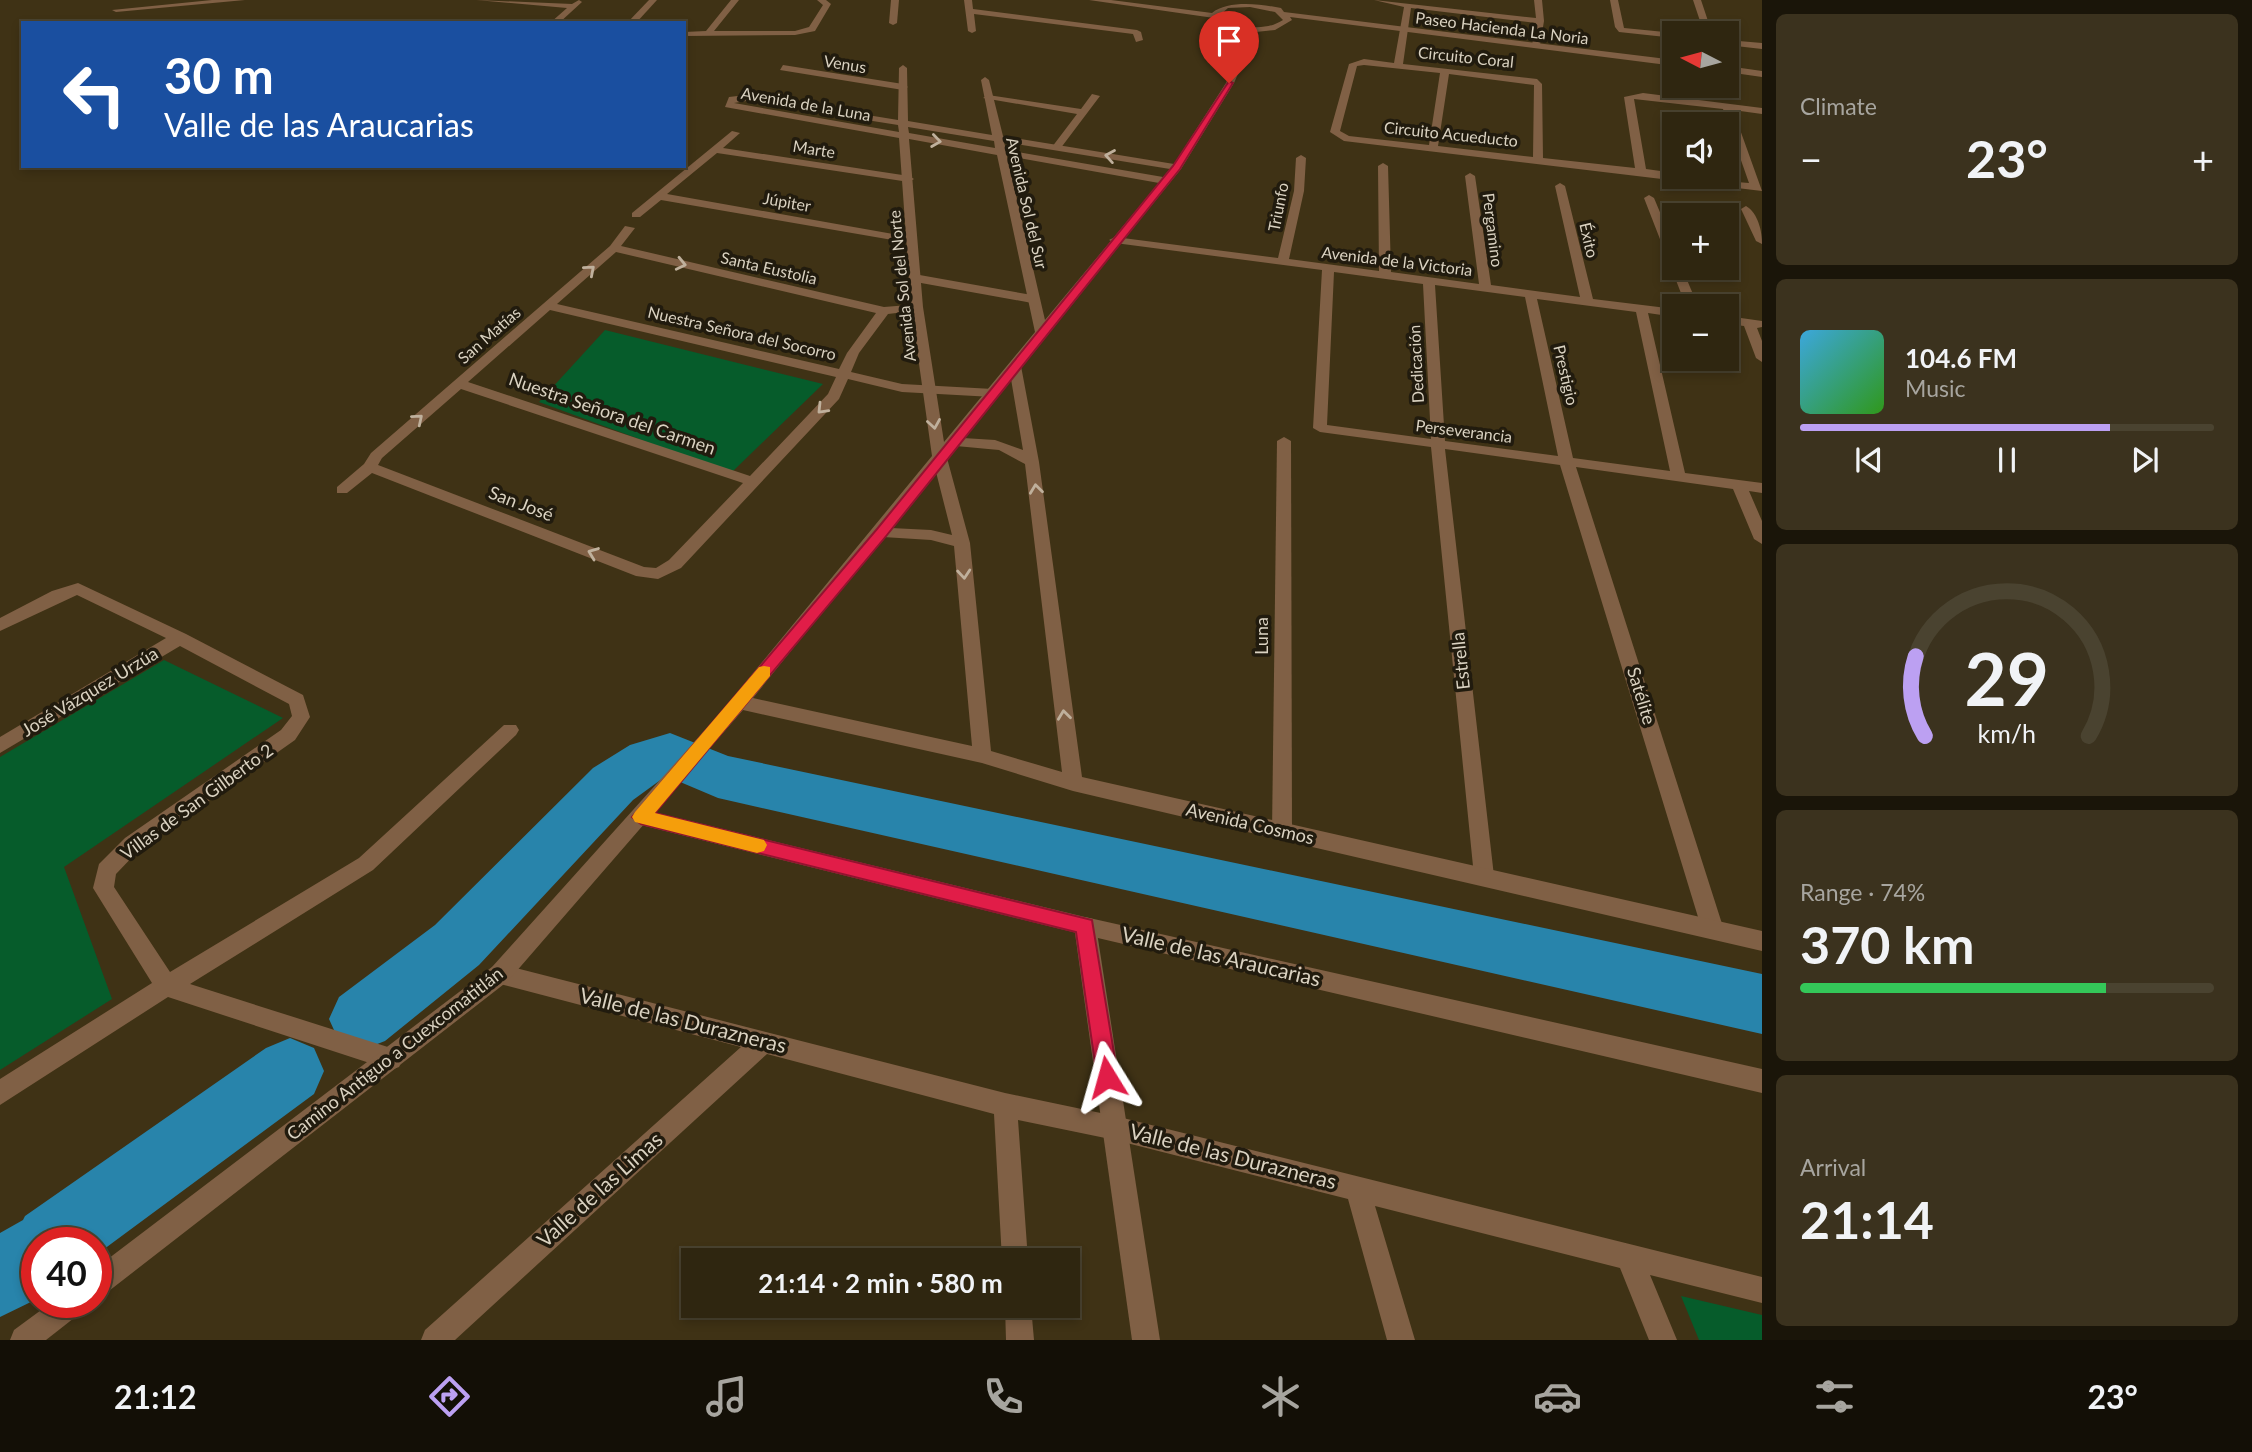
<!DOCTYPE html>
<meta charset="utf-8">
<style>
:root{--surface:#2f2610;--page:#3b321e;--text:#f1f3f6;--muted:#a7a59f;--line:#4a4330;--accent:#bca0f2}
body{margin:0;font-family:Lato,sans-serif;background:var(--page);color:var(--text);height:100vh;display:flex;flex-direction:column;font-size:26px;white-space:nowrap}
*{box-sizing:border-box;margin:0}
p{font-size:23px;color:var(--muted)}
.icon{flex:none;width:38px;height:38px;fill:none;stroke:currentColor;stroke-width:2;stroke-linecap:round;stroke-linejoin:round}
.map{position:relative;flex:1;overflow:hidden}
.side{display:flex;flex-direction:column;gap:14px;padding:14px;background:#1a1509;width:490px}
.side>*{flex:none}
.guide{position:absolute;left:21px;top:21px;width:665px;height:147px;border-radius:0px;box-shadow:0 4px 10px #0003,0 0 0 2px var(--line);background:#1a4fa0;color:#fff;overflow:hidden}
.needle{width:46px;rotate:276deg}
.controls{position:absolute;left:1662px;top:21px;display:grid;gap:14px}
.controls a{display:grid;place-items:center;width:77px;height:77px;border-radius:0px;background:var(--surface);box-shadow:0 4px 10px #0003,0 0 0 2px var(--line);font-size:35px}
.speed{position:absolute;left:21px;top:1227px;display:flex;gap:14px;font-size:35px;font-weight:700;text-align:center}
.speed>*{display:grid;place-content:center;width:91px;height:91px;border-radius:50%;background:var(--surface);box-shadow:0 4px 10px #0003,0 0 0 2px var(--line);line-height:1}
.speed .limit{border:10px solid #d22;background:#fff;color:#111}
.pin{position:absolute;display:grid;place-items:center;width:60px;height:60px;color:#fff;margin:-72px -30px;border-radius:50% 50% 50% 0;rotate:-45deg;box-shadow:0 0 7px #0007}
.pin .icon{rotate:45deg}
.me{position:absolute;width:77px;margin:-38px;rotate:352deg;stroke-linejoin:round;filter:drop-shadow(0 0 5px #0008)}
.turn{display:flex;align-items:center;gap:24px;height:147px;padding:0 28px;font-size:32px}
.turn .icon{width:91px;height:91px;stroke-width:2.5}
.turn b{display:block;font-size:49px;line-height:60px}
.big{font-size:52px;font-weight:700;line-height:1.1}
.side .card{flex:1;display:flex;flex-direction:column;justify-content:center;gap:10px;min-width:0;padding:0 24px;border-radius:10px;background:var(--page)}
.side .dial{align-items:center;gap:0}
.dial svg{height:182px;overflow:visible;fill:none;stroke:var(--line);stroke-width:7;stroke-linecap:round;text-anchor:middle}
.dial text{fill:var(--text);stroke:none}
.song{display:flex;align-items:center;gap:21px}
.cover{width:84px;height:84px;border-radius:10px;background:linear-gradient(135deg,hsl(200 70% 55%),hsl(110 70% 35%))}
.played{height:7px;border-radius:4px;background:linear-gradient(90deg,var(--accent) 75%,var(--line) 75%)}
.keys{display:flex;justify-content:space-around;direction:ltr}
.heat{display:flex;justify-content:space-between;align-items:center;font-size:38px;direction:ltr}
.charge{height:10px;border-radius:5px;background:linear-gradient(90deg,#34c759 74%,var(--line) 0)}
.trip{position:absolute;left:681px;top:1248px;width:399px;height:70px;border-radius:0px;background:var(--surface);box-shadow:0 4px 10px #0003,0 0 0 2px var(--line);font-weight:700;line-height:70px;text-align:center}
.tab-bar{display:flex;height:112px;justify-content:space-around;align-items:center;background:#130f06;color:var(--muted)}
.tab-bar .icon{width:49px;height:49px}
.tab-bar .current{color:var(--accent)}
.tab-bar b{font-size:32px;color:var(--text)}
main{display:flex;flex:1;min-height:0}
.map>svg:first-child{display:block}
</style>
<main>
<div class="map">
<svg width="1762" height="1340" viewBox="0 0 1762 1340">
<rect width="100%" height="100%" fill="#3f3215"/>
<!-- green -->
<g fill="#065c2b">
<path d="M605 330 823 384 731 473 539 402Z"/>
<path d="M164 660 283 718 64 867 112 999 0 1070V757Z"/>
<path d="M1681 1296 1762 1315V1340H1699Z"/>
</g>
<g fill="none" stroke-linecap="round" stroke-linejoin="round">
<!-- river -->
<g fill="#2884ab" fill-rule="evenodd">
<path d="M670 733 728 756 1762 974V1034L718 798 666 776 633 800 479 965 385 1041 362 1050 339 1041 329 1019 339 997 435 925 593 768 630 745Z"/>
<path d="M290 1038 314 1048 324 1071 314 1094 96 1255V1242H37V1299L0 1317V1233L23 1220 25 1216 266 1048Z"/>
</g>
<!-- minor -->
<g fill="#806045" fill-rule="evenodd">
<path d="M212 0H245L116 12 112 10Z"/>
<path d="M476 0 572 4 579 0 582 2 559 23H550L567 8Z"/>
<path d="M649 0H657L636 23H627Z"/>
<path d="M731 0H739L714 31H795L809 27 823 5 817 0H826L831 4 815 31 795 35 684 36V32L706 31Z"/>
<path d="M891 0H899L897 23 893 25 889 23Z"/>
<path d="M964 0H972L973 9 1137 30 1141 32 1143 40 1136 42 1133 34 974 14 976 31 972 33 968 31Z"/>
<path d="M1374 0 1536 18 1534 0H1542L1544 21 1540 45 1536 48 1532 45 1536 23 1411 8 1403 64 1537 79 1542 84 1543 158 1635 168 1624 97 1643 93 1762 108V114L1733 110 1762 191 1344 141 1330 132 1349 64 1364 59 1394 63 1404 7ZM1364 65 1440 73 1429 145 1349 136 1340 131 1357 66ZM1449 74 1534 85 1533 157 1438 146ZM1634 99 1723 109 1749 183 1675 177V173L1646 169Z"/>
<path d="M1610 0H1618L1624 28 1675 33V38L1619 32 1615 27Z"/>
<path d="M1693 0H1701L1712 33H1704Z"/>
<path d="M1727 40 1762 43V49L1727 45Z"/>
<path d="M783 65 903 84 908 87 903 90 780 70Z"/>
<path d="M1092 94 1100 96 1060 149 1057 150 1052 147 1077 114 983 98 988 95 1081 109Z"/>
<path d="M732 131 740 133 723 148 909 176 914 179 909 182 717 153 667 194 910 237 916 240 910 243 661 200 640 217H632V213Z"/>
<path d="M1301 155 1306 158 1304 191 1289 259 1379 271 1378 166 1383 163 1388 166 1391 272 1479 284 1465 176 1470 173 1475 176 1491 285 1580 297 1555 186 1560 183 1565 186 1593 299 1675 309V317L1648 313 1685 473 1762 483V493L1749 491 1762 521V544L1754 539 1733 489 1576 467 1724 930 1721 937 1713 939 1705 937 1702 930 1560 465 1445 449 1494 876 1491 882 1484 885 1477 882 1474 876 1431 447 1320 432 1313 428 1322 270 1115 243 1109 240 1115 237 1278 258 1294 191 1296 158ZM1334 272 1423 284 1431 439 1327 425ZM1435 285 1525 297 1558 456 1445 441ZM1537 299 1636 312 1670 471 1573 458Z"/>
<path d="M1649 195 1654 198 1675 248V268H1682L1698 306H1686L1644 198Z"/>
<path d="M1746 206C1758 213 1762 231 1762 244L1756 241 1741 209Z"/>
<path d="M625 226 635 228 621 246 884 307 921 304V310L888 314 859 353 851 372 902 384 993 389 1000 393 993 397 902 392 848 379 839 399 681 568 658 579 636 576 372 473 347 493H337V487L364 464 371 453 610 246ZM616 252 876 313 847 353 839 369 557 304ZM550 310 836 377 828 394 750 476 468 382ZM461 389 743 483 669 560 656 568 644 567 378 465 382 458Z"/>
<path d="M914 274 1032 295 1038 299 1032 303 910 281 908 278Z"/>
<path d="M1727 316 1762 321V327L1757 328 1762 341V362L1756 358 1744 326 1727 324Z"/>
<path d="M1284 437 1291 441 1292 832 1289 838 1282 840 1275 838 1272 832 1277 441Z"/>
<path d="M78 583 186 634 303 695 310 717 295 740 139 850 116 874 114 887 170 972 359 858 504 725H516L519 730 516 735 373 870 190 984 391 1048 399 1051 403 1059 399 1067 391 1070 168 997 0 1105V1079L152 983 93 888 99 864 125 838 281 730 292 716 289 704 180 646 0 753V737L166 638 77 595 0 631V618L52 591Z"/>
<path d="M641 809 1085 917 1762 1069V1093L1085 935 641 825 634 823 631 817 634 811Z"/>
<path d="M500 964 1005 1093 1115 1116 1762 1277V1303L1650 1275 1677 1340H1649L1620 1268 1375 1206 1415 1340H1387L1348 1199 1115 1140 1018 1120 1028 1260H1002L994 1114 767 1054 455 1340H421L425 1330 741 1047 500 984 492 981 489 974 492 967Z"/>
<path d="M1005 1306H1031L1034 1340H1006Z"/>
</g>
<!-- tertiary -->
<g fill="#806045" fill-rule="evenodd">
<path d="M1089 0H1111L1212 13C1228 0 1260 4 1281 8L1284 12 1675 60V66L1290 17 1292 20 1275 30 1256 32 1234 83 1181 169 1021 366 1039 462 1082 777 1762 931V951L1282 840 1073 791 982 763 743 710 508 981 105 1294 96 1298V1268L492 967 721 712 932 456 911 307 899 138 725 107 729 97 746 95 898 120 899 68 903 65 907 68 908 121 992 135 981 80 985 77 989 80 1003 136 1174 164 1226 83 1248 31 1228 27 1214 18ZM1250 7 1275 12 1283 20C1265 32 1237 28 1220 15L1228 8ZM746 101 898 125 899 132 734 103ZM908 127 994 141 995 148 909 133ZM909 139 997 155 1035 332 944 442 923 307ZM1004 142 1170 169 1163 177 1006 150ZM1007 156 1159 183 1045 320ZM1011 379 1023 450 995 440 963 438ZM956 446 999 450 1025 464 1062 772 991 751 970 543 947 458ZM936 472 952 535 931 530 891 528ZM883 537 931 540 954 546 972 746 753 698Z"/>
<path d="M1727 66 1762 71V77L1727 72Z"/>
<path d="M1085 917 1093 919 1096 926 1160 1340H1132L1074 926 1077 919Z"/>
<path d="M52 1302H87L83 1311 46 1340H10L14 1330Z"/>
</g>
</g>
<!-- one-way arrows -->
<defs><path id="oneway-chevron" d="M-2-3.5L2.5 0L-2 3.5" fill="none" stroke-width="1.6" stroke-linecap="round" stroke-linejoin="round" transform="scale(1.75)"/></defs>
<g stroke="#bfb09c">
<use href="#oneway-chevron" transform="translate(936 141) rotate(8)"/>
<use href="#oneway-chevron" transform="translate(1110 156) rotate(-170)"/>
<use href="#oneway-chevron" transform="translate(681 264) rotate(13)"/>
<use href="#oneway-chevron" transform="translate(590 270) rotate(-41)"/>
<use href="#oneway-chevron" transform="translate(822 409) rotate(134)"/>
<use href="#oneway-chevron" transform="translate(418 419) rotate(-40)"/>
<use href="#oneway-chevron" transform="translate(934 424) rotate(81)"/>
<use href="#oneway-chevron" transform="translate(1036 489) rotate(-97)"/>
<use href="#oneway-chevron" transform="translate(593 553) rotate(-159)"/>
<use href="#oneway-chevron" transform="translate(964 574) rotate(85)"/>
<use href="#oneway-chevron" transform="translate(1064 715) rotate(-97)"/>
</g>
<!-- route -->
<path fill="#e11d48" stroke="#92132f" stroke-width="2" d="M1229 81 1233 83 1180 169 887 535 655 813 1092 920 1118 1077 1115 1085 1107 1088 1100 1085 1097 1077 1076 932 641 824 632 817 877 529 1173 166Z"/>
<!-- slow -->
<path fill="#f59e0b" d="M764 666 770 667V676L655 813 764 840 767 845 764 851 757 853 635 822 632 817 635 812 759 667Z"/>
<g text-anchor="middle" stroke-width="7" stroke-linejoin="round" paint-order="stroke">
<!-- far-street labels -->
<g font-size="16" fill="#dad2c1" stroke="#211b0e">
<text transform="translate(1502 28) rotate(7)" y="6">Paseo Hacienda La Noria</text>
<text transform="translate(1466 57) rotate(6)" y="6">Circuito Coral</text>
<text transform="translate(845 64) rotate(9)" y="6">Venus</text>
<text transform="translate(806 104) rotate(10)" y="6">Avenida de la Luna</text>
<text transform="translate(1451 134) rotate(6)" y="6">Circuito Acueducto</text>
<text transform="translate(814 149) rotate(9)" y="6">Marte</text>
<text transform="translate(787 202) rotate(10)" y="6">Júpiter</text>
<text transform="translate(1027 203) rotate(77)" y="6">Avenida Sol del Sur</text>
<text transform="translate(1278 207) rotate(-79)" y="6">Triunfo</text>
<text transform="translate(1493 230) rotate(83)" y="6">Pergamino</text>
<text transform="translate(1589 240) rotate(77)" y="6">Éxito</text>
<text transform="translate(1397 261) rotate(7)" y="6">Avenida de la Victoria</text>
<text transform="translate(769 268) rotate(13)" y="6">Santa Eustolia</text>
<text transform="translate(902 286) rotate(-96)" y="6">Avenida Sol del Norte</text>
<text transform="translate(742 333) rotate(13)" y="6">Nuestra Señora del Socorro</text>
<text transform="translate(489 335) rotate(-41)" y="6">San Matías</text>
<text transform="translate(1416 364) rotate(-93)" y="6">Dedicación</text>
<text transform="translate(1566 375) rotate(77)" y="6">Prestigio</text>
<text transform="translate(1464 431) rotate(7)" y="6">Perseverancia</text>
</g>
<!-- street labels -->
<g font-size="18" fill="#dad2c1" stroke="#211b0e">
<text transform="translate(612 414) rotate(19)" y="6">Nuestra Señora del Carmen</text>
<text transform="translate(521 504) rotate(21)" y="6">San José</text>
<text transform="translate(1262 636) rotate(-90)" y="6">Luna</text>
<text transform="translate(1461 661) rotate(-96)" y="6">Estrella</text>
<text transform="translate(90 692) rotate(-31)" y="6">José Vázquez Urzúa</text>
<text transform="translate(1641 696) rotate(73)" y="6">Satélite</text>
<text transform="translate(197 802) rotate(-36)" y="6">Villas de San Gilberto 2</text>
<text transform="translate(1250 824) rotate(13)" y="6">Avenida Cosmos</text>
<text transform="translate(395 1054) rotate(-38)" y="6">Camino Antiguo a Cuexcomatitlán</text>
</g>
<!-- near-street labels -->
<g font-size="21" fill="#dad2c1" stroke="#211b0e">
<text transform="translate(1221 957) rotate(13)" y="7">Valle de las Araucarias</text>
<text transform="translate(683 1021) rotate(14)" y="7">Valle de las Durazneras</text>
<text transform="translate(1233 1157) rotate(14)" y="7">Valle de las Durazneras</text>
<text transform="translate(600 1190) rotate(-42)" y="7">Valle de las Limas</text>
</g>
</g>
</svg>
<div class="controls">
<a><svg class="needle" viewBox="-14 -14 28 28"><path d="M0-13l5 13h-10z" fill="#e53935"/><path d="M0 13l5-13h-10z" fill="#a7a59f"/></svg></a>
<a><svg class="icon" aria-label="sound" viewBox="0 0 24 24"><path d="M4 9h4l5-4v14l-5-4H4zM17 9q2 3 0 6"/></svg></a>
<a>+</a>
<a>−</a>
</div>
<div class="speed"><div class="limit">40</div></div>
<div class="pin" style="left:1229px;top:83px;background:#d93025"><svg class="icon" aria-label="arrive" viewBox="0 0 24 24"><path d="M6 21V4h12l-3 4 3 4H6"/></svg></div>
<svg class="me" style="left:1107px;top:1077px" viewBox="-20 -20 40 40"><path d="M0-17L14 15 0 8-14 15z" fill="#e11d48" stroke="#fff" stroke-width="4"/></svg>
<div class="trip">21:14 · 2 min · 580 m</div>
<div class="guide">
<div class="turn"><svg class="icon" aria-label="left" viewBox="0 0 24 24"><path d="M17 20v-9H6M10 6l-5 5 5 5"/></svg><div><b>30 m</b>Valle de las Araucarias</div></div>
</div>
</div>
<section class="side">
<div class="card"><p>Climate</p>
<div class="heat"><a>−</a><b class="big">23°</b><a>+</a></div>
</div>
<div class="card">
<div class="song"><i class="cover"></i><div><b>104.6 FM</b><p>Music</p></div></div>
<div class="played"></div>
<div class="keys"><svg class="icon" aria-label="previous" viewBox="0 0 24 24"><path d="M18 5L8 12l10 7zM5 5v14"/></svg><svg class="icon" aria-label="pause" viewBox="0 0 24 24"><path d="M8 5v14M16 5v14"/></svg><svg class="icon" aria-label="next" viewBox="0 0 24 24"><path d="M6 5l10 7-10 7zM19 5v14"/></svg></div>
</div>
<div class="card dial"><svg viewBox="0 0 100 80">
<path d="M14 69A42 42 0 1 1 86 69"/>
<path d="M14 69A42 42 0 0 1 10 34" stroke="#bca0f2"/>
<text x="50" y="56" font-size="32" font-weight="700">29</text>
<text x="50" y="72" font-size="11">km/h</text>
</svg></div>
<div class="card"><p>Range · 74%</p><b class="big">370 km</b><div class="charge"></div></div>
<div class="card"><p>Arrival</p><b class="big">21:14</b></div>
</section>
</main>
<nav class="tab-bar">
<b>21:12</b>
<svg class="icon current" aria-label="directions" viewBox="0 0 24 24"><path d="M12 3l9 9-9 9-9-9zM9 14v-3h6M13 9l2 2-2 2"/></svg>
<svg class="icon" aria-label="music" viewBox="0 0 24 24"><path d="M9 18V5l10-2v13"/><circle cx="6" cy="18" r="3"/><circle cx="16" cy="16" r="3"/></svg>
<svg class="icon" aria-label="phone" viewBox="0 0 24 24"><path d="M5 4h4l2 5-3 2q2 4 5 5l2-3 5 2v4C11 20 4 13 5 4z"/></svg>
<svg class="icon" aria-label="climate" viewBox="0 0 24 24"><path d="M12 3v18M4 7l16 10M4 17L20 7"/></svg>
<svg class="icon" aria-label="car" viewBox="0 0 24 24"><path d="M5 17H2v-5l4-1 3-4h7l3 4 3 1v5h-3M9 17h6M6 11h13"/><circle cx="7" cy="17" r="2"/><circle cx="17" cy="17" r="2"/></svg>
<svg class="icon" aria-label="filters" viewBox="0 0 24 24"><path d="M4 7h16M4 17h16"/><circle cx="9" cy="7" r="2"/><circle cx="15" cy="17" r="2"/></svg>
<b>23°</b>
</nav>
